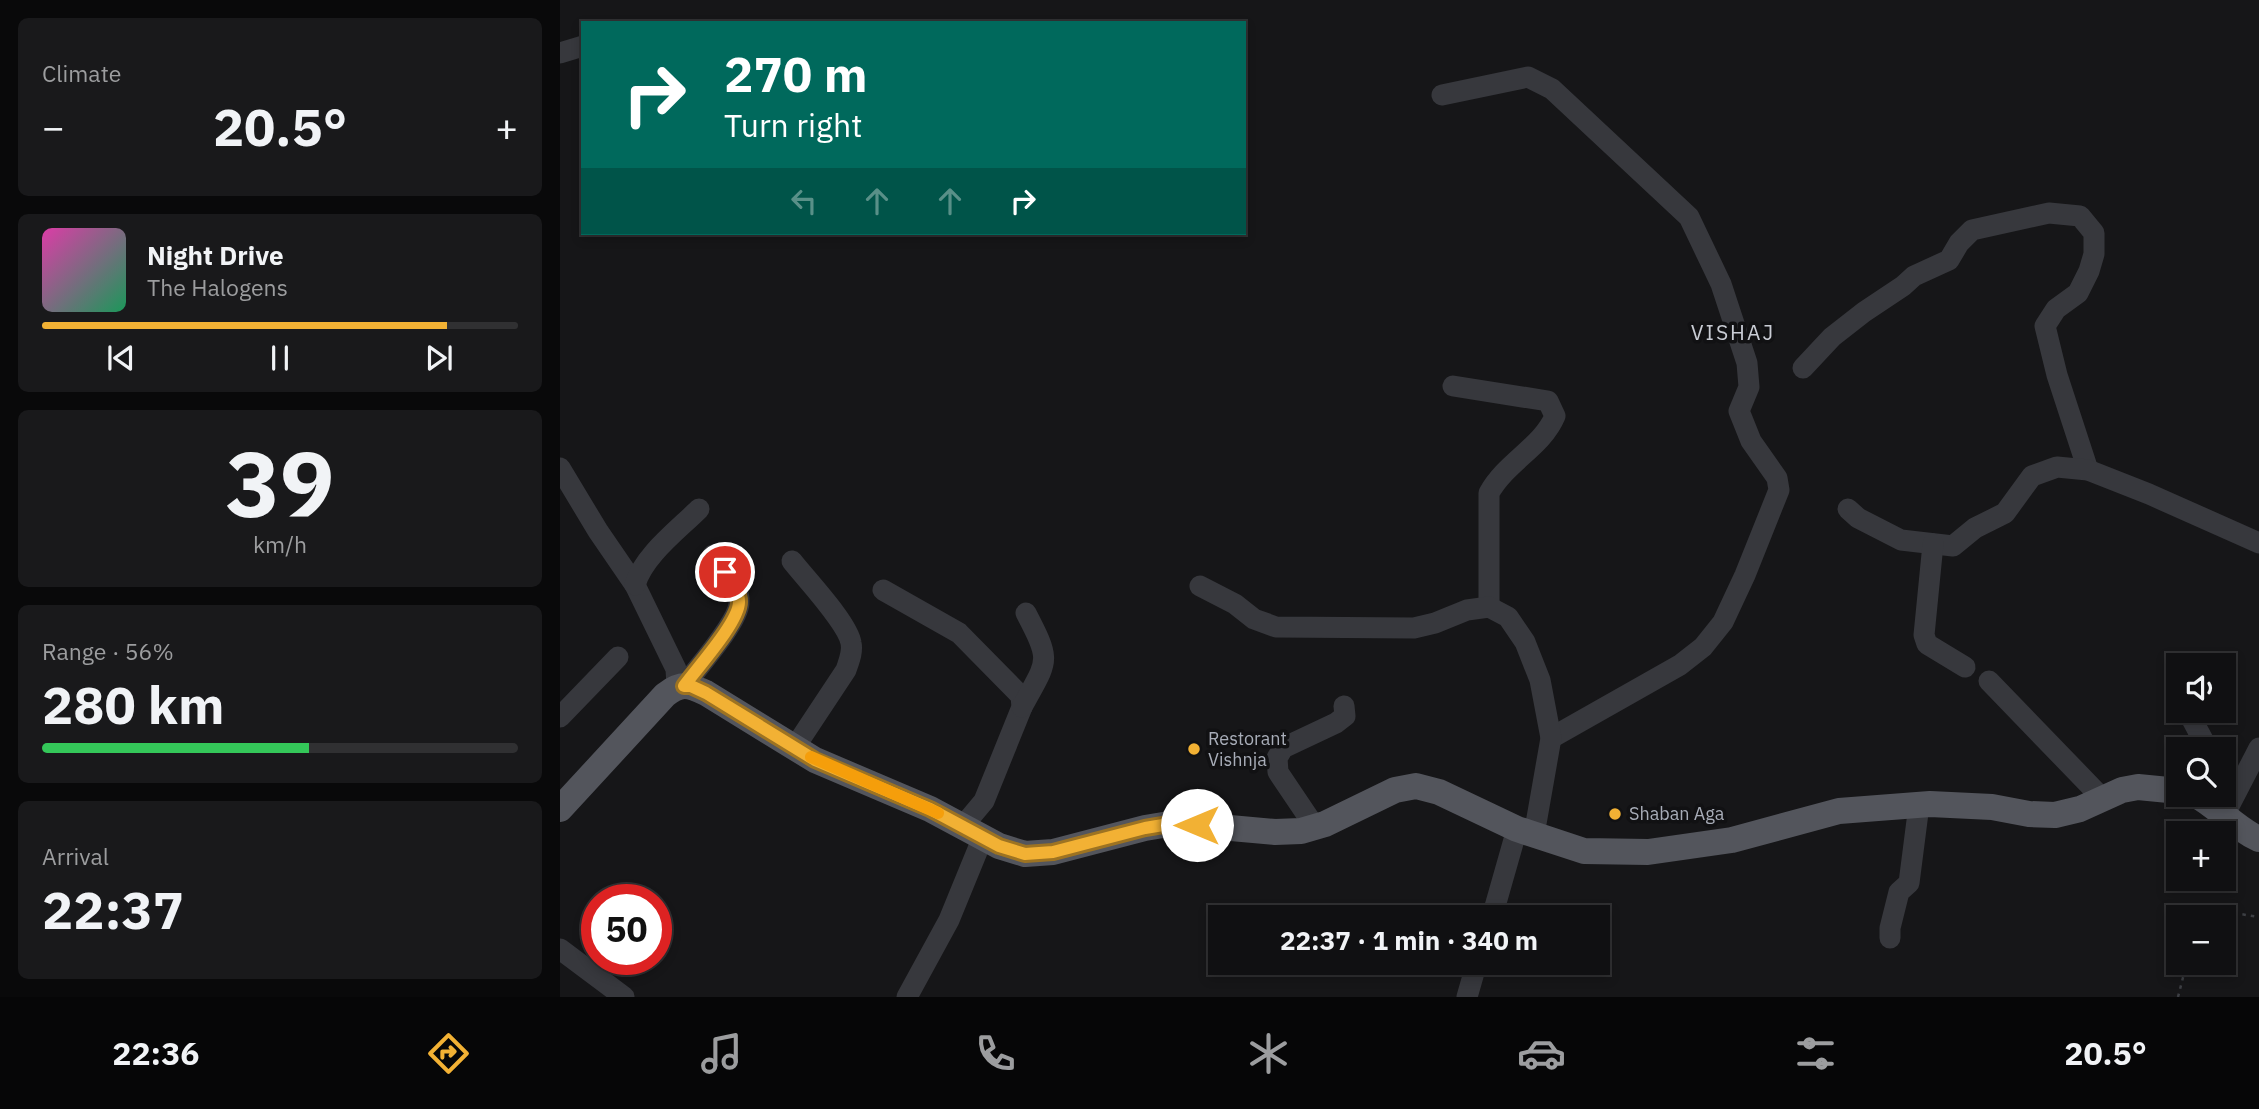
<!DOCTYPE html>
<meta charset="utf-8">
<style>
:root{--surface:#101012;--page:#19191b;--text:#f1f3f6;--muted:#9c9d9f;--line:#303032;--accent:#f2b134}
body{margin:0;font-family:"IBM Plex Sans",sans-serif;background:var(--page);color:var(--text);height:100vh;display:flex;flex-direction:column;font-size:26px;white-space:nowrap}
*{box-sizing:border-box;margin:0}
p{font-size:23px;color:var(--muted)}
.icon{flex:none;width:38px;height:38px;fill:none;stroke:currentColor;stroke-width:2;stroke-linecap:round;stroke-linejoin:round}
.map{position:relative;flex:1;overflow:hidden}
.sheet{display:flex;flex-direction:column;gap:18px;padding:18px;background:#09090a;width:560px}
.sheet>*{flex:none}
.guide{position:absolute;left:21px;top:21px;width:665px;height:214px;border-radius:0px;box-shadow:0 4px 10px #0003,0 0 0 2px var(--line);background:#00695c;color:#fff;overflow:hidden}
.controls{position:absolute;left:1606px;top:653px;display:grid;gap:14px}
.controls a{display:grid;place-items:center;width:70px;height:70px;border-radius:0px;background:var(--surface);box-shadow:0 4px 10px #0003,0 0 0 2px var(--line);font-size:35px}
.speed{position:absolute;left:21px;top:884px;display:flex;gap:14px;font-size:35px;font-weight:700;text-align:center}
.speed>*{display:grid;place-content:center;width:91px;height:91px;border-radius:50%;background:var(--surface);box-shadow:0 4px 10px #0003,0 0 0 2px var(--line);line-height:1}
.speed .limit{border:10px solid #d22;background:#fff;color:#111}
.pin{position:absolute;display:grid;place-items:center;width:60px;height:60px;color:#fff;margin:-30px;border:4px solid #fff;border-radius:50%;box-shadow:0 2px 7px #0007}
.me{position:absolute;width:77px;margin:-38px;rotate:270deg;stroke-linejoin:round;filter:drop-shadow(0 0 5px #0008)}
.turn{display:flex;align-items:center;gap:24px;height:147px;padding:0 28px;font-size:32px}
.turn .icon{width:91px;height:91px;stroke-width:2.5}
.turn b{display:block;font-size:49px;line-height:60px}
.lanes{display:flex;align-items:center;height:66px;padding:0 28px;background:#0003;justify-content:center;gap:35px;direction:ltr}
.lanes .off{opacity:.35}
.big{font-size:52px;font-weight:800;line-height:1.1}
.sheet .widget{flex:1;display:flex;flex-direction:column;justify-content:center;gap:10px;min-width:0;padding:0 24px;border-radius:10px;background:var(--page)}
.sheet .dial{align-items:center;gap:0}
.dial b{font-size:91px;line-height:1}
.song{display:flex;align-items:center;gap:21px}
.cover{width:84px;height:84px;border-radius:10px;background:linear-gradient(135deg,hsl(320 70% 55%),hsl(150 70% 35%))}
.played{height:7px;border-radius:4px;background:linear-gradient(90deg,var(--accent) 85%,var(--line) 85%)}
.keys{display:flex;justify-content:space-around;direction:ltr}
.heat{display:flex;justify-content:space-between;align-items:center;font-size:38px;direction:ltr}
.charge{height:10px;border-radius:5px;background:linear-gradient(90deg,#34c759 56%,var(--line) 0)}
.trip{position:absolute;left:648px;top:905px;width:402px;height:70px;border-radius:0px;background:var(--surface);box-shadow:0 4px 10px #0003,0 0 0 2px var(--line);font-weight:800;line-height:70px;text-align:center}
.tabs{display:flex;height:112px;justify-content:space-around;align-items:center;background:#060607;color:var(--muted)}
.tabs .icon{width:49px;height:49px}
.tabs .on{color:var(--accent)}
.tabs b{font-size:32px;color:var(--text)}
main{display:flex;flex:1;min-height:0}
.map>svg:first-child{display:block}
</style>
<main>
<section class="sheet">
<div class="widget"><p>Climate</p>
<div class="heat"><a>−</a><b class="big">20.5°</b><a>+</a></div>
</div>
<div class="widget">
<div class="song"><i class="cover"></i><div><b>Night Drive</b><p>The Halogens</p></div></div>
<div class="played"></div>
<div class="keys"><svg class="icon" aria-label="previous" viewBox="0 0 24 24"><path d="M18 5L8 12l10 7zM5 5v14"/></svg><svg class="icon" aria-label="pause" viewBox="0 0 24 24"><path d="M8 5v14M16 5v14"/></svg><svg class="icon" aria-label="next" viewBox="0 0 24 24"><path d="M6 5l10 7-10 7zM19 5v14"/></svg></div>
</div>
<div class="widget dial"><b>39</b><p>km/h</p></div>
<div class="widget"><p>Range · 56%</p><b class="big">280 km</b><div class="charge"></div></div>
<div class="widget"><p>Arrival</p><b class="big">22:37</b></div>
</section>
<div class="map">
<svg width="1699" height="997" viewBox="0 0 1699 997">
<rect width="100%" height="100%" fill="#161618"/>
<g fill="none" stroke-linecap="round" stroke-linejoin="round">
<!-- path -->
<g stroke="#3d3f44" stroke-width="2.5" stroke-dasharray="3.5 5" stroke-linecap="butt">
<path d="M1642 917 1655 910 1699 917"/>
<path d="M1618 997 1627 962"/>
</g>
<!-- minor -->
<g stroke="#37383d" stroke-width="21">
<path d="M0 53 23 46"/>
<path d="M882 95 968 77 992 89 1129 217 1161 284 1187 363 1189 387 1179 411 1191 441 1217 478 1219 490 1185 575 1163 622 1143 647 1120 665 991 738"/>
<path d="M1243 368 1272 337 1304 312 1343 286 1354 276 1389 260 1399 243 1412 230 1489 213 1520 216 1534 233V254L1529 271 1518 293 1496 309 1485 326 1497 375 1528 470"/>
<path d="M893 386 988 401 995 416C982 447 946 462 929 493V607"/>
<path d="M0 468 38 531 75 585 116 669 117 686"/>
<path d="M1288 509 1298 518 1341 540 1393 546 1415 528 1445 513 1472 476 1497 467 1528 470 1589 494 1699 543"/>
<path d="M1373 544 1364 635 1367 644 1405 667"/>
<path d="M232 561C246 579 288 623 291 643 293 652 289 661 286 670L235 747"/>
<path d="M75 585C83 556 118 530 139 509"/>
<path d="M640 586 675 604 694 619 716 627 854 628 875 623 907 610 929 607 948 617 965 642 980 680 991 738 974 835"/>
<path d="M323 590 399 633 461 696 462 707 424 801 403 826"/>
<path d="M1429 681 1542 798"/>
<path d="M124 686C137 668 178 623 179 603 181 586 162 568 153 555"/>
<path d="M462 707C488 659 492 663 466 613"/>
<path d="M1627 710 1643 740 1645 749"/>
<path d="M0 717 58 657"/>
<path d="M1665 814 1699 748"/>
<path d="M755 827 718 772 717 758 723 748 776 723 785 716 784 706"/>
<path d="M932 917 957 829"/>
<path d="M1330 938V928L1339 892 1349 883 1359 805"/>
<path d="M0 949 64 997"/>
<path d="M347 997 389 920 423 837"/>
<path d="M907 997 917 962"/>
</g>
<!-- major -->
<g stroke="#53555c" stroke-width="26">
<path d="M1634 794C1658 806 1674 828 1699 839"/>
<path d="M0 809 105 695C122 682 128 685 146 693L255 760 370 809 439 846 465 854 493 852 585 828 615 823 715 832 741 831 765 824 835 790 856 786 879 792 957 829 1024 851 1088 852 1172 840 1279 811 1370 804 1432 807 1469 814 1495 815 1520 809 1562 790 1578 787 1619 791"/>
</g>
</g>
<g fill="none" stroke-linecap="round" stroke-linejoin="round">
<defs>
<path id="route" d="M165 572C171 581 179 590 179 602 179 622 137 668 124 686H131L146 693 255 760 370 809 439 846 465 854 493 852 585 828 615 823 637 825"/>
</defs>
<!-- route casing -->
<use href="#route" stroke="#9d7322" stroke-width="18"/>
<!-- route -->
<use href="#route" stroke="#f2b134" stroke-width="12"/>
<!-- slow -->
<path stroke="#f59e0b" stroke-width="12" d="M251 757 378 813"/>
</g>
<!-- markers -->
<g fill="#f2b134" stroke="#111113" stroke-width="2.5">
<circle cx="634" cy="749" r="7"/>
<circle cx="1055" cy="814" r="7"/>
</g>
<g text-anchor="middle" stroke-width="7" stroke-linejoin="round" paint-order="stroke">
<!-- poi labels -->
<g font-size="18" fill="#a8adb8" stroke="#111113" text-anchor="start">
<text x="648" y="745">Restorant<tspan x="648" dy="21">Vishnja</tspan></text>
<text x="1069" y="820">Shaban Aga</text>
</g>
<!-- quarter labels -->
<g font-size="21" letter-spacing="2" fill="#c9ccd4" stroke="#111113">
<text x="1173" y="340">VISHAJ</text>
</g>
</g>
</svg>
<div class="controls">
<a><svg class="icon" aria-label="sound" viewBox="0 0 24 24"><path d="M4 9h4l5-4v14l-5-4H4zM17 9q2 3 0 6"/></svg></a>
<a><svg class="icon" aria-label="search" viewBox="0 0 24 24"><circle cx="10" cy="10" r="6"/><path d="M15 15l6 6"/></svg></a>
<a>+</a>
<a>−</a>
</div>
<div class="speed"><div class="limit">50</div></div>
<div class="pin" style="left:165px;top:572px;background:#d93025"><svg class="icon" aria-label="arrive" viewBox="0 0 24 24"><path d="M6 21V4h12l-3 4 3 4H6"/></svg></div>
<svg class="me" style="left:637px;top:825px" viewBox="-20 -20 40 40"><circle r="19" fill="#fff"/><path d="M0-13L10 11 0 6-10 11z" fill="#f2b134"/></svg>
<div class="trip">22:37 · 1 min · 340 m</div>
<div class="guide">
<div class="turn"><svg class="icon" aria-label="right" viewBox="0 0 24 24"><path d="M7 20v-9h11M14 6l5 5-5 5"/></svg><div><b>270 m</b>Turn right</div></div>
<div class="lanes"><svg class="icon off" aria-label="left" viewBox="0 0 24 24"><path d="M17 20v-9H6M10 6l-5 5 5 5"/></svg><svg class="icon off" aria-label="ahead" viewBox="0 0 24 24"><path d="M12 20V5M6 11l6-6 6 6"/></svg><svg class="icon off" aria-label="ahead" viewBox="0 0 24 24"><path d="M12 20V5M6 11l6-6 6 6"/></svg><svg class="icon" aria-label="right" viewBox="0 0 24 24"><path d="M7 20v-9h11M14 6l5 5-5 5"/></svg></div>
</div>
</div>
</main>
<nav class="tabs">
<b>22:36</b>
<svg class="icon on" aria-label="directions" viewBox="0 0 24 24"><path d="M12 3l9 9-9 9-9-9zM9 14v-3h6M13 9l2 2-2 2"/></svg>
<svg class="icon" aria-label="music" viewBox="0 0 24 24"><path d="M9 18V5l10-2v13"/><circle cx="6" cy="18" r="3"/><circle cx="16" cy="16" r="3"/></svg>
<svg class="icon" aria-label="phone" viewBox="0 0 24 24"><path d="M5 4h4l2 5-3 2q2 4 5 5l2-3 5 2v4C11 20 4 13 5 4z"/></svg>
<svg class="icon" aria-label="climate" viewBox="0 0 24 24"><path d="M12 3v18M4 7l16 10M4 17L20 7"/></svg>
<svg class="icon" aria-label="car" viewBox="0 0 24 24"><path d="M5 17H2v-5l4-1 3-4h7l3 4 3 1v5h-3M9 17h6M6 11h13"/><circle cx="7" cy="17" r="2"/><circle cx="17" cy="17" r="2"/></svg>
<svg class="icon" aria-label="filters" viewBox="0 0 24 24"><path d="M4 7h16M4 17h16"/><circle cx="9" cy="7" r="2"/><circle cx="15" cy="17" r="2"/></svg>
<b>20.5°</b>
</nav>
